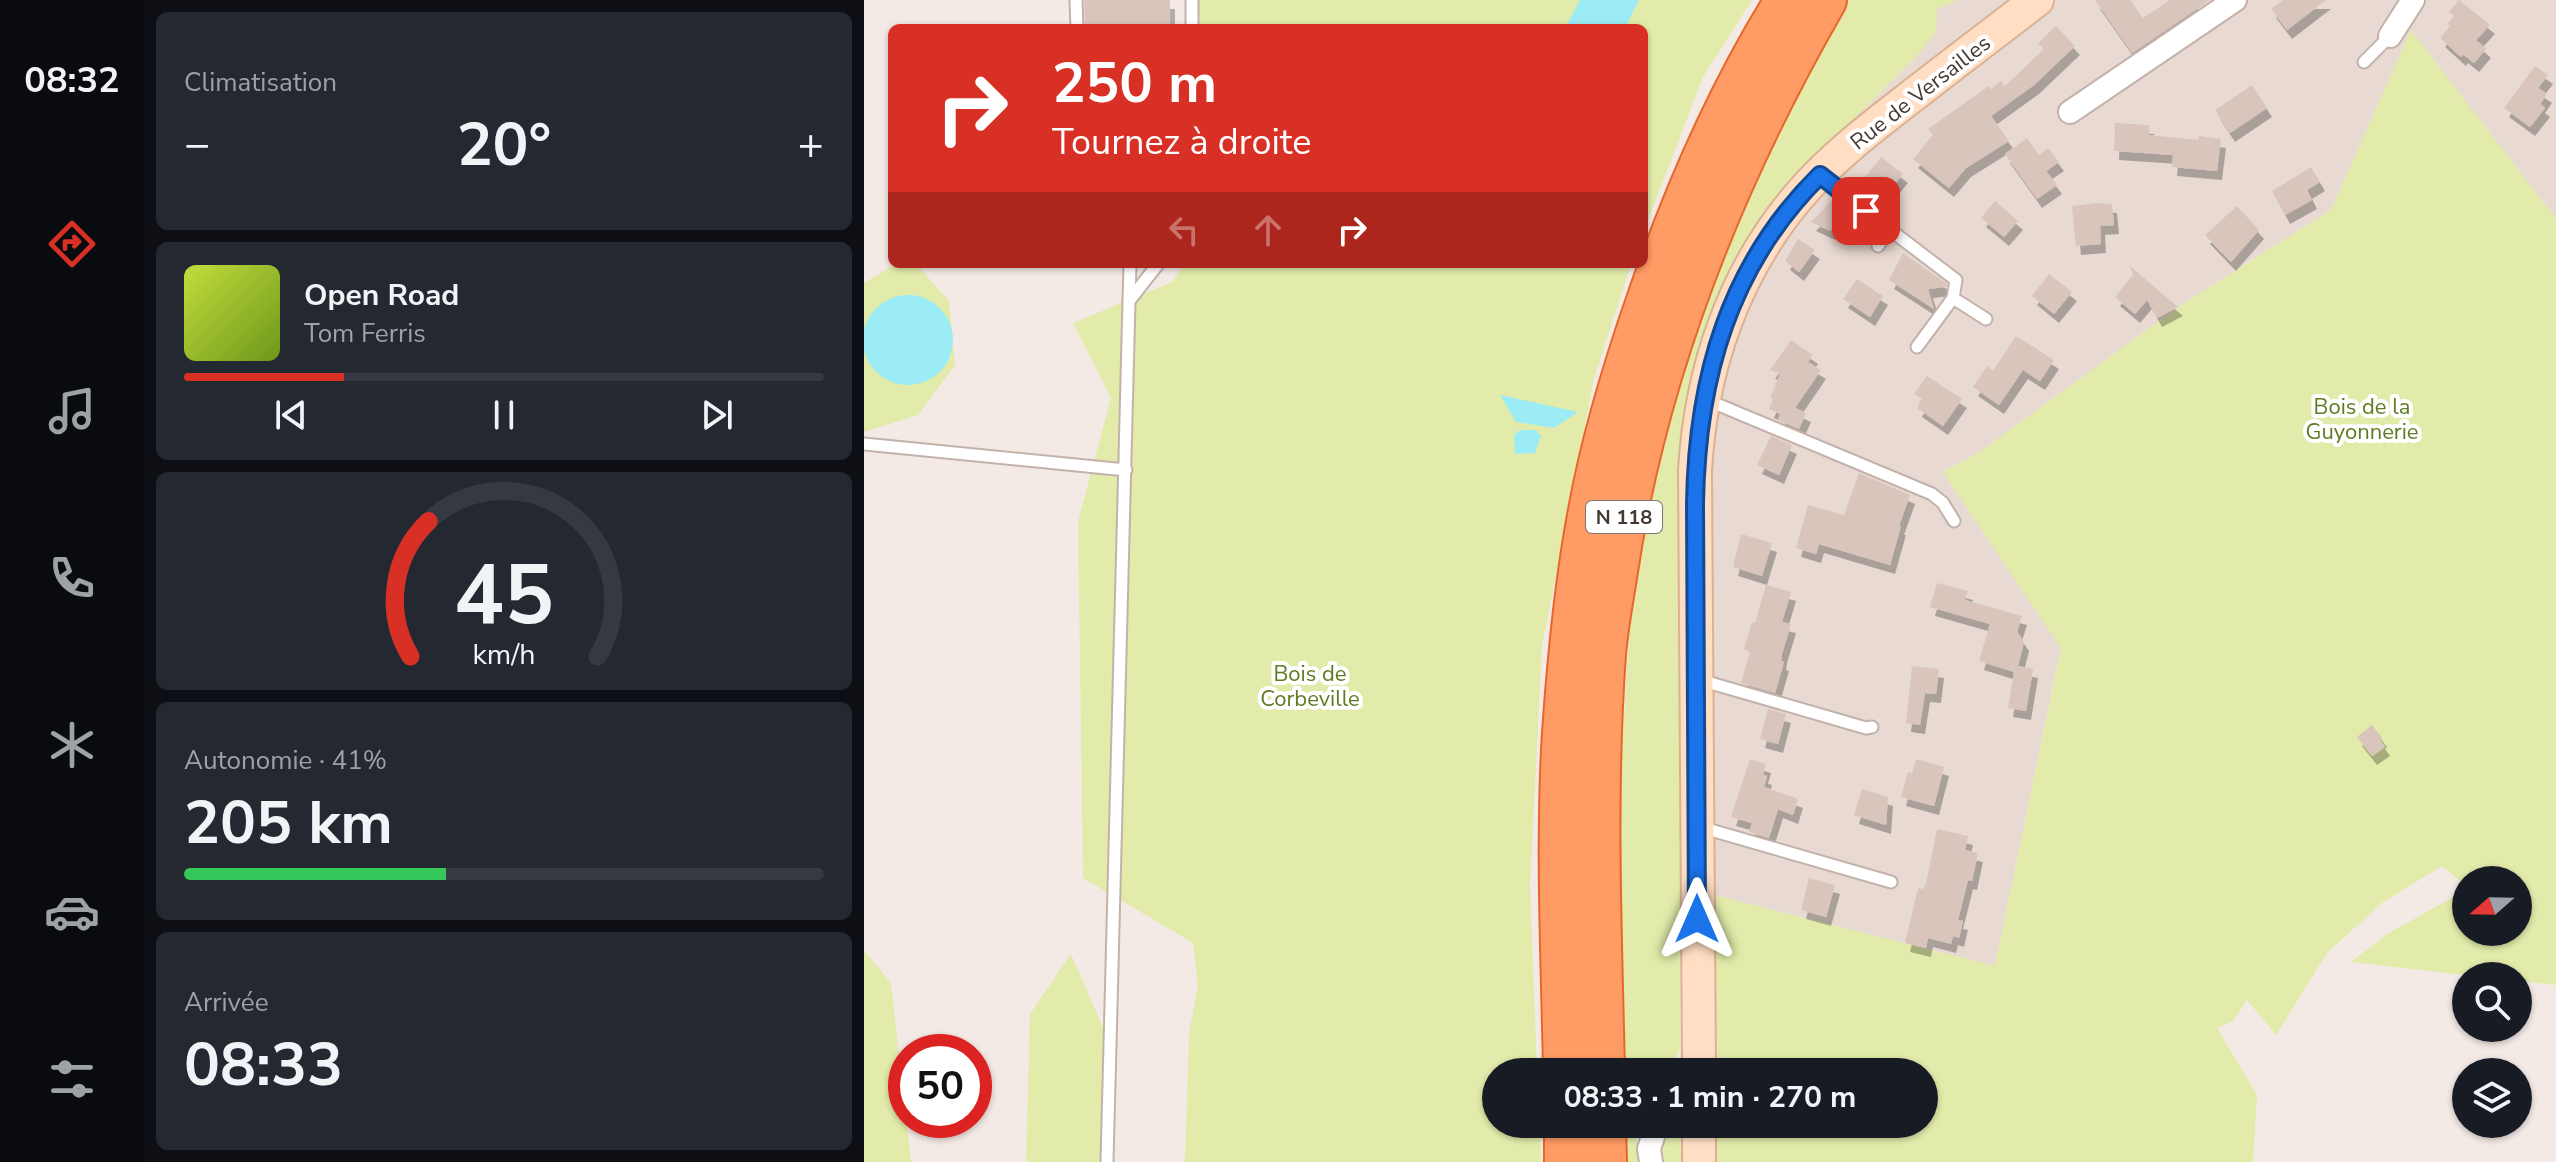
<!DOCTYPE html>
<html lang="fr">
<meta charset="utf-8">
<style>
:root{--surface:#171b24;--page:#242831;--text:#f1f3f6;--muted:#9ea1a6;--line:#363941;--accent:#d93025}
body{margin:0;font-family:"Nunito Sans",sans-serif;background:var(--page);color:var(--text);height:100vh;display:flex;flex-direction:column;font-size:30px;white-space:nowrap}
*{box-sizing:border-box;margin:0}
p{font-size:26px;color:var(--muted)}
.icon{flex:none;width:44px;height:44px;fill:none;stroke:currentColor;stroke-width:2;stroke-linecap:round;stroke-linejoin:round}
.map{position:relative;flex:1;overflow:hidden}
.sheet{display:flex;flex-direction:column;gap:12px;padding:12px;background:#0d0f14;width:720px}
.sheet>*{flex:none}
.hud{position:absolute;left:24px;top:24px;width:760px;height:244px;border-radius:12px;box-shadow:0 2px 6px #0004;background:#d93025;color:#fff;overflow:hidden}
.needle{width:52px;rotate:250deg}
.controls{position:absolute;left:1588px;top:866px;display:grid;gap:16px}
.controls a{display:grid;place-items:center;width:80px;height:80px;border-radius:50%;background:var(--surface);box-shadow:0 2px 6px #0004;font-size:40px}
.speed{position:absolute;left:24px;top:1034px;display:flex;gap:16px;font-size:40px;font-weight:700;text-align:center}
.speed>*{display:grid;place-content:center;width:104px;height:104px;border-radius:50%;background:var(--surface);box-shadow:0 2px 6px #0004;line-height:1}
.speed .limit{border:12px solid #d22;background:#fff;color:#111}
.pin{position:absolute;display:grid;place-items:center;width:68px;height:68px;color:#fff;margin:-34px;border-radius:16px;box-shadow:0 4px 12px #0006}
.me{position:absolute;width:88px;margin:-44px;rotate:0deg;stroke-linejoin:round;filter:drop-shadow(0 0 6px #0008)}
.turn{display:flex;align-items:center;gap:28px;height:168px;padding:0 32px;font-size:36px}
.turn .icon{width:104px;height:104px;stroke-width:2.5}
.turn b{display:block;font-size:56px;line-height:68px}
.lanes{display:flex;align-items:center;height:76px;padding:0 32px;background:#0003;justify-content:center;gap:40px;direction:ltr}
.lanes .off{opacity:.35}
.big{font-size:60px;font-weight:700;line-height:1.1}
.sheet .card{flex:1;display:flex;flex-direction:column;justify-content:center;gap:12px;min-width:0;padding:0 28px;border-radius:12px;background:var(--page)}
.sheet .dial{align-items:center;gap:0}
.dial svg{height:208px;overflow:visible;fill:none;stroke:var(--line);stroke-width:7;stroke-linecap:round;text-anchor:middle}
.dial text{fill:var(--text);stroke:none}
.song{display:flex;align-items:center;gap:24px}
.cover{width:96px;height:96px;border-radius:12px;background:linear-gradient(135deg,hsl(70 70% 55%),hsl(80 70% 35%))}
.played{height:8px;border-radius:4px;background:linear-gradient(90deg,var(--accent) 25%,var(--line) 25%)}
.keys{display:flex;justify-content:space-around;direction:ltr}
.heat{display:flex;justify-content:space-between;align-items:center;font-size:44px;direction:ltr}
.charge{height:12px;border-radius:6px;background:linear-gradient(90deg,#34c759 41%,var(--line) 0)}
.trip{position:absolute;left:618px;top:1058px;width:456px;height:80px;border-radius:40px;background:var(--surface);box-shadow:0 2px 6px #0004;font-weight:700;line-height:80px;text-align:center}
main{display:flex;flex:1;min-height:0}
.tabs{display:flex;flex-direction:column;width:144px;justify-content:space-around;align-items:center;background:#090b0e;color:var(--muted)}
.tabs .icon{width:56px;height:56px}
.tabs .current{color:var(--accent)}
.tabs b{font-size:36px;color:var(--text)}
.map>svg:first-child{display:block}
</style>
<main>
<nav class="tabs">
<b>08:32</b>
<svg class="icon current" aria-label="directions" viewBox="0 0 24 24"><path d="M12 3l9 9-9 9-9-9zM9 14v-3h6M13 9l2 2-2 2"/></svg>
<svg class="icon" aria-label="music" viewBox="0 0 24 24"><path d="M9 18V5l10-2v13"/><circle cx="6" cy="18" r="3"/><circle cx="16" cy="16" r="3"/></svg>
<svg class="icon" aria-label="phone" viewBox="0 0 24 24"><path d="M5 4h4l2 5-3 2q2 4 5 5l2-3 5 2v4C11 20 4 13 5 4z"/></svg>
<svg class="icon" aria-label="climate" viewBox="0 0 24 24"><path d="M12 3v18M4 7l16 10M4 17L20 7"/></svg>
<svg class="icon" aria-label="car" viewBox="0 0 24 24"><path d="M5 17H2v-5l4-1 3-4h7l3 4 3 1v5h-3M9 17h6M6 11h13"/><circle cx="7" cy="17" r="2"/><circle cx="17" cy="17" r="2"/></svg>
<svg class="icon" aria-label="filters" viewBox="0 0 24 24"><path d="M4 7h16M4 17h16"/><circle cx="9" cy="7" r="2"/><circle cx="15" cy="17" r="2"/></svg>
</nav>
<section class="sheet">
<div class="card"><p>Climatisation</p>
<div class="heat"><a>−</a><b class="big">20°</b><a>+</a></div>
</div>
<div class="card">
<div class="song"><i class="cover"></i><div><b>Open Road</b><p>Tom Ferris</p></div></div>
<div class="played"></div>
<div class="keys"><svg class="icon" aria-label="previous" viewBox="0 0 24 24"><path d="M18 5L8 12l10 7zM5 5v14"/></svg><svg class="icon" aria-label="pause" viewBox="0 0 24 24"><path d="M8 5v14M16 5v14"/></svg><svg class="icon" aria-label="next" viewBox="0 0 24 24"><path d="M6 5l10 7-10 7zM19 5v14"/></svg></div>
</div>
<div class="card dial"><svg viewBox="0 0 100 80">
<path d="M14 69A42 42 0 1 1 86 69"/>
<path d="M14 69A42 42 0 0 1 21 17" stroke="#d93025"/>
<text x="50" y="56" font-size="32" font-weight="700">45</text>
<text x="50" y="72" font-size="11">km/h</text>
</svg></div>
<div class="card"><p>Autonomie · 41%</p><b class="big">205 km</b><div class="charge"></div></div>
<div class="card"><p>Arrivée</p><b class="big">08:33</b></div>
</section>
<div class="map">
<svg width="1692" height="1162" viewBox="0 0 1692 1162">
<defs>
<filter id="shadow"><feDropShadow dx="5" dy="9" stdDeviation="0" flood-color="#0004"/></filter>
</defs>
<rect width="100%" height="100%" fill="#f4eae5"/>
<!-- residential -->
<path fill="#e8dad2" d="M999 0H1692V219L1547 31 1467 210 1314 307 1117 451 1079 472 1197 647 1131 966 814 886 806 434Z"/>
<!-- green -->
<g fill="#e2ebaa">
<path d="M327 0H888L839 77 780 231V28H330Z"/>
<path d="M983 0H1093L1073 9 1072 32 1052 57 924 184 861 284 816 442V1048L807 1072H758L754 826 766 613 795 449 851 267 917 123 966 27Z"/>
<path d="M1547 30 1692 219V985L1654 981V976H1609L1487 962 1523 934 1602 890V932H1654V880H1602V886L1578 866 1518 903 1463 953 1412 1035 1383 1000 1369 1021 1353 1028 1393 1095 1389 1162H847L846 1124H1060V1072H845L846 894 1131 966 1197 648 1079 472 1117 451 1314 307 1467 210Z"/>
<path d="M31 264H52L85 301 91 365 54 415 0 432V283Z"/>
<path d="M321 264H767L730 379 678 646 666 885 673 1072H632V1124H676L677 1162H321L325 1032 334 986 329 943 219 878 214 521 247 398 209 323 308 282Z"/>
<path d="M0 950 27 983 47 1162H0Z"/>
<path d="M207 954 240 1030 236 1162H162L166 1014Z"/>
<path d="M759 1124H776L771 1132 776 1162H761Z"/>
<path d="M811 1128 818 1133 821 1162H796L794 1149 800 1132Z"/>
</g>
<!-- water -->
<g fill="#9cecf5">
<path d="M716 0H775L761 28H701Z"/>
<circle cx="44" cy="340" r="45"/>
<path d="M636 395 714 412 690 428 652 422Z"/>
<path d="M656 430H672L677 436 671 453 651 454 650 435Z"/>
</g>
<!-- building -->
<g fill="#d9c5bc" filter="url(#shadow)">
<path d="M220 0H306V28H221Z"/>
<path d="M1231 0H1266L1279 18 1306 0H1346L1268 53Z"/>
<path d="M1419 0H1462L1423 30 1407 9Z"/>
<path d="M1595 0 1626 25 1612 40 1622 49 1610 63 1599 54 1597 57 1576 38 1586 26 1583 24 1590 16 1585 12Z"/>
<path d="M1192 26 1211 46 1170 85 1127 116 1145 141 1102 168 1085 188 1049 159 1069 135 1064 129 1125 86 1127 89 1137 81 1141 86 1180 49 1174 43Z"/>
<path d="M1671 66 1684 75 1674 88 1683 94 1676 104 1681 108 1666 127 1640 108Z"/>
<path d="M1388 85 1403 108 1366 133 1351 110Z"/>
<path d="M1251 123 1285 125V135L1334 140 1335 136 1357 139 1353 171 1308 167 1309 155 1250 151Z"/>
<path d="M1163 138 1175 155 1184 148 1195 162 1182 171 1193 185 1173 199 1141 154Z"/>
<path d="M1017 157 1039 174 1017 201 1011 196 1005 203 990 191Z"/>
<path d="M1447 167 1456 182 1443 190 1448 200 1421 215 1408 191Z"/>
<path d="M971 197 995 217 979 234 969 227 966 231 947 222Z"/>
<path d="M1131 201 1154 221 1140 237 1117 218Z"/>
<path d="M1233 203 1248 204 1250 225 1236 226 1237 244 1212 246 1208 206Z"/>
<path d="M1373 206 1395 230 1367 262 1341 235Z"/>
<path d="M934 239 951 250 935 272 921 261Z"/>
<path d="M1039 253 1083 284 1082 287 1064 289 1070 309 1025 280Z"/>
<path d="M1266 266 1314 307 1293 318 1283 300 1271 314 1251 297 1269 275Z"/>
<path d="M1185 274 1208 292 1190 314 1168 296Z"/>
<path d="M993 279 1019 296 1006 317 979 299Z"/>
<path d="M1152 336 1190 360 1176 381 1159 370 1135 405 1109 387 1123 366 1129 371Z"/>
<path d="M927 340 949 355 944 362 957 370 931 408 942 413 935 429 914 420 916 414 905 409 909 400 906 398 916 374 906 370Z"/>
<path d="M1063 376 1098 399 1079 426 1053 408 1058 399 1050 394Z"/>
<path d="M907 436 928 445 915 475 893 465Z"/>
<path d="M995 473 1046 495 1035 526H1037L1026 565 955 544 952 554 932 548 944 505 980 515Z"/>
<path d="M877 534 908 543 898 576 869 567Z"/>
<path d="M1073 583 1104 591 1101 600 1158 616 1153 632 1160 642 1154 666 1169 669 1162 711 1144 708 1150 672 1115 661 1126 624 1066 607Z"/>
<path d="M902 585 927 592 918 622 927 624 918 654 917 661 920 662 911 693 877 683 886 652 880 649 888 622 891 623Z"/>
<path d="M1048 666 1075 669 1072 694 1061 693 1056 725 1042 723Z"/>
<path d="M904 709 922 714 914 744 896 739Z"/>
<path d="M1508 725 1518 738 1516 740 1521 747 1508 756 1493 737Z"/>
<path d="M886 759 902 764 899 775 903 776 900 787 934 799 929 815 914 809 905 838 885 832 888 823 867 817Z"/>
<path d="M1052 759 1080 767 1070 806 1037 797 1044 772 1048 773Z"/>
<path d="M998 789 1024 797 1022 825 990 815Z"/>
<path d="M1073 829 1104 836 1101 850 1114 853 1108 881 1104 880 1094 920 1099 921 1095 938 1089 936 1087 944 1064 938 1062 948 1041 943 1054 888 1059 889 1062 884Z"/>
<path d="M945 878 971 885 962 917 937 910Z"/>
</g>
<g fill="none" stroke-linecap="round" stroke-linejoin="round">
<defs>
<g id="lane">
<path d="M212 0 213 28"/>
<path d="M328 28V0"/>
<path d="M1500 62 1526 36"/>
<path d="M956 175 1025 229 1014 246"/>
<path d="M1025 229 1092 280 1089 298"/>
<path d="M265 301 266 264"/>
<path d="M1053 347 1089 298 1122 319"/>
<path d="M843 400 1068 494 1079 503 1090 521"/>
<path d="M0 444 262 470"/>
<path d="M836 680 1002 728 1008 727"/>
<path d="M836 827 1027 882"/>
<path d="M243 1162 265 301 294 264"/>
</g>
<g id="street">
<path d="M1526 36 1549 0"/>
<path d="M1206 112 1371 0"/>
<path d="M787 1162 785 1149 793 1124"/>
</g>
<g id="secondary">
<path d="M835 1072 831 470C837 370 869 274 934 197 967 158 1008 127 1048 96 1089 64 1131 32 1173 0"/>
<path d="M835 1124V1162"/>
</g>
<g id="highway">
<path d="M701 1072C699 959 693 846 700 733 705 660 712 584 726 511 739 439 760 370 784 301 820 196 864 94 923 0"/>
<path d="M739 1072C736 933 730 794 740 654 742 629 747 602 751 577 781 372 858 179 961 0"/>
<path d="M702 1124V1162"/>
<path d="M740 1124 741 1162"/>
</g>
</defs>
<!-- lane casing -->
<use href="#lane" stroke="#c3b2aa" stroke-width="15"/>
<!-- street casing -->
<use href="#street" stroke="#c3b2aa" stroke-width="26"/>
<!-- secondary casing -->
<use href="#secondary" stroke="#dab193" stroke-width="36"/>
<!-- highway casing -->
<use href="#highway" stroke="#e7672b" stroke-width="46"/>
<!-- lane -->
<use href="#lane" stroke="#fff" stroke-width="11"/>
<!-- street -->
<use href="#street" stroke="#fff" stroke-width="22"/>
<!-- secondary -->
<use href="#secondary" stroke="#ffdec3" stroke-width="32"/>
<!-- highway -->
<use href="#highway" stroke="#ff9b64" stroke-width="42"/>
</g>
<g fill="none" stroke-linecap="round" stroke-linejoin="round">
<defs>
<path id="route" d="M833 919 831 503C833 378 865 265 956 175L1002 211"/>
</defs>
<!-- route casing -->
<use href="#route" stroke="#114b97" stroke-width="20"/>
<!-- route -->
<use href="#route" stroke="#1a73e8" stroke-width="14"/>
</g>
<g text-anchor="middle" stroke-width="8" stroke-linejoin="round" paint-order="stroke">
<!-- shield labels -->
<rect fill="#fff" stroke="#7e7471" stroke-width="2" x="722" y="501" width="76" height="32" rx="6"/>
<g font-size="20" font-weight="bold" fill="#463934">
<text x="760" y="524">N 118</text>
</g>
<!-- street labels -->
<g font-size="22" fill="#463934" stroke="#fff">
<text transform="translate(1056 92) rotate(-38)" y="8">Rue de Versailles</text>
</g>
<!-- park labels -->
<g font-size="22" fill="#607c23" stroke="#fff">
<text x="1498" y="414">Bois de la<tspan x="1498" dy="25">Guyonnerie</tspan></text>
<text x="446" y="681">Bois de<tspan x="446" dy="25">Corbeville</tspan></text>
</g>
</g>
</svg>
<div class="controls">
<a><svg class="needle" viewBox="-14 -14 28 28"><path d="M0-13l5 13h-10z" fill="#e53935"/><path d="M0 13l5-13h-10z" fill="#9ea1a6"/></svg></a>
<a><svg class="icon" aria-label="search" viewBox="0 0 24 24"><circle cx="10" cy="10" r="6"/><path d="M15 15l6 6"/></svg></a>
<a><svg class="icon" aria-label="layers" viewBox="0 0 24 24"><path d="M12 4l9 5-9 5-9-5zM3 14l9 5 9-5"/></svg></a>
</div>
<div class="speed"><div class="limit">50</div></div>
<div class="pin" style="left:1002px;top:211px;background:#d93025"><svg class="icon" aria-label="arrive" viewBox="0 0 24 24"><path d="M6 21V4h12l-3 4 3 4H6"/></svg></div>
<svg class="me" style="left:833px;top:919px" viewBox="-20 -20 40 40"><path d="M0-17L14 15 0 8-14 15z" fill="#1a73e8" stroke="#fff" stroke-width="4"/></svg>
<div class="trip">08:33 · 1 min · 270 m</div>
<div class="hud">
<div class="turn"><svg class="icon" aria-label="right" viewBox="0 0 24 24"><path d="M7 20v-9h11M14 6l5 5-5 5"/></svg><div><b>250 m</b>Tournez à droite</div></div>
<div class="lanes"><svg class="icon off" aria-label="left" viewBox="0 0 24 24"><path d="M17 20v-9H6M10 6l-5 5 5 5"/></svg><svg class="icon off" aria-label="ahead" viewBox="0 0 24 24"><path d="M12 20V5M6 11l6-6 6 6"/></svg><svg class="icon" aria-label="right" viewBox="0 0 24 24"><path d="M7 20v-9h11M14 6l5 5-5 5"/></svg></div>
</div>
</div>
</main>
